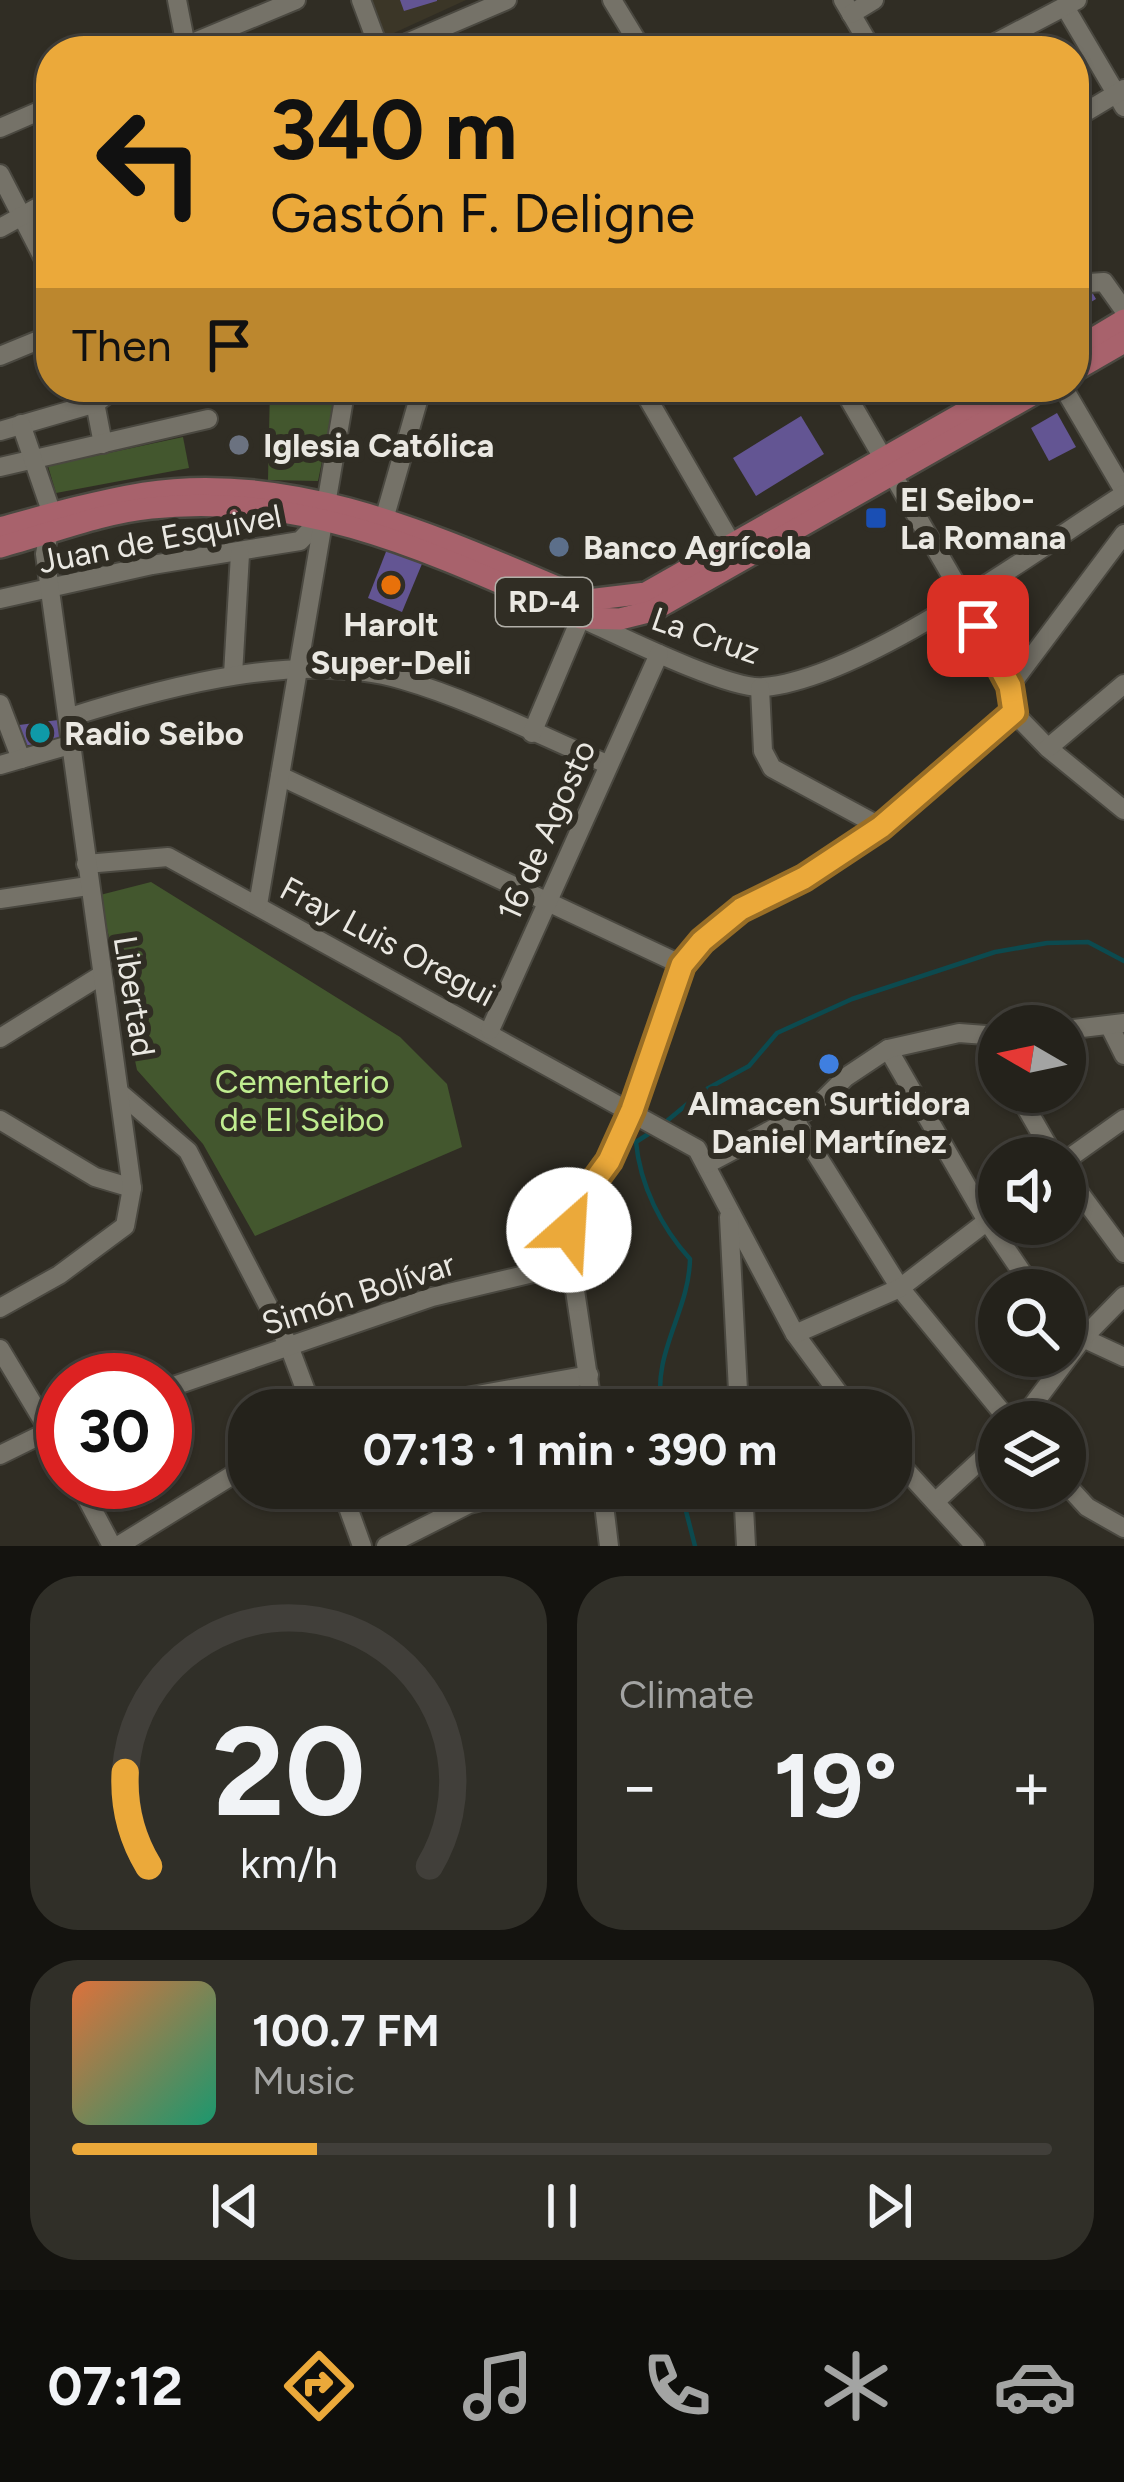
<!DOCTYPE html>
<meta charset="utf-8">
<style>
:root{--surface:#24221b;--page:#302f28;--text:#f1f3f6;--muted:#a3a4a3;--line:#413f3a;--accent:#eba93a}
body{margin:0;font-family:Figtree,sans-serif;background:var(--page);color:var(--text);height:100vh;display:flex;flex-direction:column;font-size:45px;white-space:nowrap}
*{box-sizing:border-box;margin:0}
p{font-size:39px;color:var(--muted)}
.icon{flex:none;width:66px;height:66px;fill:none;stroke:currentColor;stroke-width:2;stroke-linecap:round;stroke-linejoin:round}
.map{position:relative;height:1546px;overflow:hidden}
.side{display:flex;flex-direction:column;gap:30px;padding:30px;background:#14130f;flex:1}
.side>*{flex:none}
.guide{position:absolute;left:36px;top:36px;width:1053px;height:366px;border-radius:48px;box-shadow:0 3px 9px #0004,0 0 0 3px var(--line);background:#eba93a;color:#111;overflow:hidden}
.needle{width:78px;rotate:279deg}
.controls{position:absolute;left:978px;top:1005px;display:grid;gap:24px}
.controls a{display:grid;place-items:center;width:108px;height:108px;border-radius:50%;background:var(--surface);box-shadow:0 3px 9px #0004,0 0 0 3px var(--line);font-size:60px}
.speed{position:absolute;left:36px;top:1353px;display:flex;gap:24px;font-size:60px;font-weight:700;text-align:center}
.speed>*{display:grid;place-content:center;width:156px;height:156px;border-radius:50%;background:var(--surface);box-shadow:0 3px 9px #0004,0 0 0 3px var(--line);line-height:1}
.speed .limit{border:18px solid #d22;background:#fff;color:#111}
.pin{position:absolute;display:grid;place-items:center;width:102px;height:102px;color:#fff;margin:-51px;border-radius:24px;box-shadow:0 6px 18px #0006}
.me{position:absolute;width:132px;margin:-66px;rotate:26deg;stroke-linejoin:round;filter:drop-shadow(0 0 9px #0008)}
.turn{display:flex;align-items:center;gap:42px;height:252px;padding:0 36px;font-size:54px}
.turn .icon{width:156px;height:156px;stroke-width:2.5}
.turn b{display:block;font-size:84px;line-height:102px}
.then{display:flex;align-items:center;height:114px;padding:0 36px;background:#0003;gap:24px;font-size:45px}
.big{font-size:90px;font-weight:700;line-height:1.1}
.side .tile{flex:1;display:flex;flex-direction:column;justify-content:center;gap:18px;min-width:0;padding:0 42px;border-radius:48px;background:var(--page)}
.side .dial{align-items:center;gap:0}
.dial svg{height:312px;overflow:visible;fill:none;stroke:var(--line);stroke-width:7;stroke-linecap:round;text-anchor:middle}
.dial text{fill:var(--text);stroke:none}
.song{display:flex;align-items:center;gap:36px}
.cover{width:144px;height:144px;border-radius:18px;background:linear-gradient(135deg,hsl(20 70% 55%),hsl(160 70% 35%))}
.played{height:12px;border-radius:6px;background:linear-gradient(90deg,var(--accent) 25%,var(--line) 25%)}
.keys{display:flex;justify-content:space-around;direction:ltr}
.heat{display:flex;justify-content:space-between;align-items:center;font-size:66px;direction:ltr}
.side .tiles{flex:1;display:grid;gap:30px;grid-template-columns:1fr 1fr}
.tile:last-child{grid-column:span 2}
.trip{position:absolute;left:228px;top:1389px;width:684px;height:120px;border-radius:48px;background:var(--surface);box-shadow:0 3px 9px #0004,0 0 0 3px var(--line);font-weight:700;line-height:120px;text-align:center}
.dock{display:flex;height:192px;justify-content:space-around;align-items:center;background:#0e0e0b;color:var(--muted)}
.dock .icon{width:84px;height:84px}
.dock .on{color:var(--accent)}
.dock b{font-size:54px;color:var(--text)}
.map>svg:first-child{display:block}
</style>
<div class="map">
<svg width="1124" height="1546" viewBox="0 0 1124 1546">
<rect width="100%" height="100%" fill="#302d24"/>
<!-- built -->
<path fill="#3b3627" d="M371 0H466L383 38Z"/>
<!-- green -->
<g fill="#43572e">
<path d="M270 387H337L318 481 268 480Z"/>
<path d="M183 437 189 468 56 493 48 466Z"/>
<path d="M151 882 400 1037 447 1084 462 1147 255 1236 203 1144 137 1070 100 895Z"/>
</g>
<g fill="none" stroke-linecap="round" stroke-linejoin="round">
<!-- stream -->
<g stroke="#0c4a4f" stroke-width="4.5">
<path d="M662 1125 703 1091 749 1066 777 1033 852 999 995 952 1047 943 1088 942 1124 961"/>
<path d="M653 1131 636 1142C640 1185 661 1227 690 1259 689 1313 651 1353 662 1410"/>
<path d="M680 1488 695 1546"/>
</g>
</g>
<!-- building -->
<g fill="#635593">
<path d="M400 0H437V1L404 11Z"/>
<path d="M1074 248 1081 261 1076 264 1096 299 1081 308 1074 296Z"/>
<path d="M1057 413 1076 447 1049 461 1031 428Z"/>
<path d="M801 416 824 454 756 496 733 458Z"/>
<path d="M389 544 424 559 402 612 368 598Z"/>
<path d="M58 720 61 741 21 746 19 725Z"/>
</g>
<g fill="none" stroke-linecap="round" stroke-linejoin="round">
<defs>
<g id="minor">
<path d="M177 0 187 51"/>
<path d="M361 0 380 51"/>
<path d="M612 0 643 51"/>
<path d="M843 0 873 51"/>
<path d="M1065 7 1124 107"/>
<path d="M851 14 874 0"/>
<path d="M173 51 296 0"/>
<path d="M388 51 507 0"/>
<path d="M980 51 1077 0"/>
<path d="M1074 119 1124 89"/>
<path d="M0 128 51 106"/>
<path d="M0 174 51 273"/>
<path d="M0 228 51 200"/>
<path d="M1074 293 1089 283 1104 282 1124 310"/>
<path d="M0 356 51 335"/>
<path d="M92 387 103 444"/>
<path d="M641 387 733 546"/>
<path d="M842 387 963 596 1010 686 1014 713 1048 748 1124 810"/>
<path d="M1063 387 1124 491"/>
<path d="M0 431 96 403 117 387"/>
<path d="M0 467 208 419"/>
<path d="M385 516 422 387"/>
<path d="M0 599 152 565 300 541 321 519"/>
<path d="M585 620C620 636 731 691 764 687 864 678 1036 550 1124 494"/>
<path d="M233 675 240 554"/>
<path d="M1010 686 1124 534"/>
<path d="M760 688 763 751 772 768 881 827"/>
<path d="M0 704 21 759"/>
<path d="M70 717C168 686 301 650 403 680 472 700 541 736 607 764"/>
<path d="M532 733 584 610"/>
<path d="M1048 748 1124 684"/>
<path d="M0 765 73 744"/>
<path d="M280 776 682 965"/>
<path d="M86 864 168 857 697 1149 795 1334 851 1410"/>
<path d="M0 899 88 886"/>
<path d="M258 905 346 387"/>
<path d="M1110 1027 1124 1055"/>
<path d="M490 1030 659 654"/>
<path d="M1065 1030 1124 1023"/>
<path d="M986 1037 999 1060"/>
<path d="M0 1038 100 976"/>
<path d="M888 1049 987 1221 1034 1290"/>
<path d="M1017 1092 1055 1158"/>
<path d="M120 1093 188 1151 289 1346 313 1410"/>
<path d="M793 1117 900 1288 1010 1422"/>
<path d="M0 1120 95 1177 132 1188"/>
<path d="M1065 1161 1124 1119"/>
<path d="M707 1164 818 1105 846 1077 888 1049 959 1033 999 1036"/>
<path d="M1065 1173 1124 1253"/>
<path d="M729 1217 739 1410"/>
<path d="M0 1308 59 1275 125 1226 132 1188 45 554 52 514 21 424"/>
<path d="M1065 1320 1083 1338 1124 1357"/>
<path d="M795 1334 900 1288 999 1212"/>
<path d="M0 1349 63 1454"/>
<path d="M165 1389 432 1297 571 1264"/>
<path d="M394 1410 589 1375"/>
<path d="M593 1410 571 1264V1213L609 1161 632 1110 682 965 741 909 804 878 881 827 1014 713"/>
<path d="M1020 1422 1083 1338 1124 1296"/>
<path d="M891 1454 975 1546"/>
<path d="M0 1455 63 1424"/>
<path d="M78 1482 112 1546"/>
<path d="M1065 1483 1087 1507 1124 1528"/>
<path d="M341 1488 362 1546"/>
<path d="M602 1488 609 1546"/>
<path d="M743 1488 746 1546"/>
<path d="M935 1502 999 1443"/>
<path d="M118 1546 249 1465"/>
<path d="M386 1546 469 1504 534 1488"/>
</g>
<g id="major">
<path d="M1074 350 1124 320"/>
<path d="M1074 371 1124 342"/>
<path d="M0 528C47 515 96 501 144 493 301 469 448 542 588 600L646 593 1009 387"/>
<path d="M0 547C49 534 101 513 151 508 311 491 440 557 581 618L620 619 652 611 1046 387"/>
</g>
</defs>
<!-- minor casing -->
<use href="#minor" stroke="#4a4840" stroke-width="22"/>
<!-- major casing -->
<use href="#major" stroke="#4a4840" stroke-width="26"/>
<!-- minor -->
<use href="#minor" stroke="#757268" stroke-width="18"/>
<!-- major -->
<use href="#major" stroke="#a8626c" stroke-width="21"/>
</g>
<g fill="none" stroke-linecap="round" stroke-linejoin="round">
<defs>
<path id="route" d="M569 1230 571 1213 609 1161 632 1110 682 965 702 941 741 909 804 878 881 827 1014 712 1010 686 978 626"/>
</defs>
<!-- route casing -->
<use href="#route" stroke="#996e26" stroke-width="30"/>
<!-- route -->
<use href="#route" stroke="#eba93a" stroke-width="21"/>
</g>
<!-- markers -->
<circle fill="#6b7280" stroke="#302d24" stroke-width="4.5" cx="239" cy="445" r="12"/>
<rect fill="#1a4fb4" stroke="#302d24" stroke-width="4.5" x="864" y="506" width="24" height="24" rx="6"/>
<circle fill="#5c6f8a" stroke="#302d24" stroke-width="4.5" cx="559" cy="547" r="12"/>
<circle fill="#e8710a" stroke="#302d24" stroke-width="4.5" cx="391" cy="585" r="12"/>
<circle fill="#0f9aa8" stroke="#302d24" stroke-width="4.5" cx="40" cy="733" r="12"/>
<circle fill="#3f7fe0" stroke="#302d24" stroke-width="4.5" cx="829" cy="1064" r="12"/>
<g text-anchor="middle" stroke-width="12" stroke-linejoin="round" paint-order="stroke">
<!-- shield labels -->
<rect fill="#302d24" stroke="#b2b0a9" stroke-width="3" x="496" y="578" width="96" height="48" rx="9"/>
<g font-size="30" font-weight="bold" fill="#eae8e2">
<text x="544" y="612">RD-4</text>
</g>
<!-- poi labels -->
<g font-size="33" font-weight="bold" fill="#eae8e2" stroke="#302d24" text-anchor="start">
<text x="263" y="457">Iglesia Católica</text>
<text x="900" y="511">El Seibo-<tspan x="900" dy="38">La Romana</tspan></text>
<text x="583" y="559">Banco Agrícola</text>
<text x="391" y="636" text-anchor="middle">Harolt<tspan x="391" dy="38">Super-Deli</tspan></text>
<text x="64" y="745">Radio Seibo</text>
<text x="829" y="1115" text-anchor="middle">Almacen Surtidora<tspan x="829" dy="38">Daniel Martínez</tspan></text>
</g>
<!-- street labels -->
<g font-size="33" fill="#eae8e2" stroke="#302d24">
<text transform="translate(160 538) rotate(-11)" y="12">Juan de Esquivel</text>
<text transform="translate(706 635) rotate(19)" y="12">La Cruz</text>
<text transform="translate(546 830) rotate(-66)" y="12">16 de Agosto</text>
<text transform="translate(388 941) rotate(28)" y="12">Fray Luis Oregui</text>
<text transform="translate(135 996) rotate(81)" y="12">Libertad</text>
<text transform="translate(358 1293) rotate(-18)" y="12">Simón Bolívar</text>
</g>
<!-- park labels -->
<g font-size="33" fill="#c0ed90" stroke="#302d24">
<text x="302" y="1093">Cementerio<tspan x="302" dy="38">de El Seibo</tspan></text>
</g>
</g>
</svg>
<div class="controls">
<a><svg class="needle" viewBox="-14 -14 28 28"><path d="M0-13l5 13h-10z" fill="#e53935"/><path d="M0 13l5-13h-10z" fill="#a3a4a3"/></svg></a>
<a><svg class="icon" aria-label="sound" viewBox="0 0 24 24"><path d="M4 9h4l5-4v14l-5-4H4zM17 9q2 3 0 6"/></svg></a>
<a><svg class="icon" aria-label="search" viewBox="0 0 24 24"><circle cx="10" cy="10" r="6"/><path d="M15 15l6 6"/></svg></a>
<a><svg class="icon" aria-label="layers" viewBox="0 0 24 24"><path d="M12 4l9 5-9 5-9-5zM3 14l9 5 9-5"/></svg></a>
</div>
<div class="speed"><div class="limit">30</div></div>
<div class="pin" style="left:978px;top:626px;background:#d93025"><svg class="icon" aria-label="arrive" viewBox="0 0 24 24"><path d="M6 21V4h12l-3 4 3 4H6"/></svg></div>
<svg class="me" style="left:569px;top:1230px" viewBox="-20 -20 40 40"><circle r="19" fill="#fff"/><path d="M0-13L10 11 0 6-10 11z" fill="#eba93a"/></svg>
<div class="trip">07:13 · 1 min · 390 m</div>
<div class="guide">
<div class="turn"><svg class="icon" aria-label="left" viewBox="0 0 24 24"><path d="M17 20v-9H6M10 6l-5 5 5 5"/></svg><div><b>340 m</b>Gastón F. Deligne</div></div>
<div class="then">Then<svg class="icon" aria-label="arrive" viewBox="0 0 24 24"><path d="M6 21V4h12l-3 4 3 4H6"/></svg></div>
</div>
</div>
<section class="side">
<div class="tiles">
<div class="tile dial"><svg viewBox="0 0 100 80">
<path d="M14 69A42 42 0 1 1 86 69"/>
<path d="M14 69A42 42 0 0 1 8 45" stroke="#eba93a"/>
<text x="50" y="56" font-size="32" font-weight="700">20</text>
<text x="50" y="72" font-size="11">km/h</text>
</svg></div>
<div class="tile"><p>Climate</p>
<div class="heat"><a>−</a><b class="big">19°</b><a>+</a></div>
</div>
<div class="tile">
<div class="song"><i class="cover"></i><div><b>100.7 FM</b><p>Music</p></div></div>
<div class="played"></div>
<div class="keys"><svg class="icon" aria-label="previous" viewBox="0 0 24 24"><path d="M18 5L8 12l10 7zM5 5v14"/></svg><svg class="icon" aria-label="pause" viewBox="0 0 24 24"><path d="M8 5v14M16 5v14"/></svg><svg class="icon" aria-label="next" viewBox="0 0 24 24"><path d="M6 5l10 7-10 7zM19 5v14"/></svg></div>
</div>
</div>
</section>
<nav class="dock">
<b>07:12</b>
<svg class="icon on" aria-label="directions" viewBox="0 0 24 24"><path d="M12 3l9 9-9 9-9-9zM9 14v-3h6M13 9l2 2-2 2"/></svg>
<svg class="icon" aria-label="music" viewBox="0 0 24 24"><path d="M9 18V5l10-2v13"/><circle cx="6" cy="18" r="3"/><circle cx="16" cy="16" r="3"/></svg>
<svg class="icon" aria-label="phone" viewBox="0 0 24 24"><path d="M5 4h4l2 5-3 2q2 4 5 5l2-3 5 2v4C11 20 4 13 5 4z"/></svg>
<svg class="icon" aria-label="climate" viewBox="0 0 24 24"><path d="M12 3v18M4 7l16 10M4 17L20 7"/></svg>
<svg class="icon" aria-label="car" viewBox="0 0 24 24"><path d="M5 17H2v-5l4-1 3-4h7l3 4 3 1v5h-3M9 17h6M6 11h13"/><circle cx="7" cy="17" r="2"/><circle cx="17" cy="17" r="2"/></svg>
</nav>
